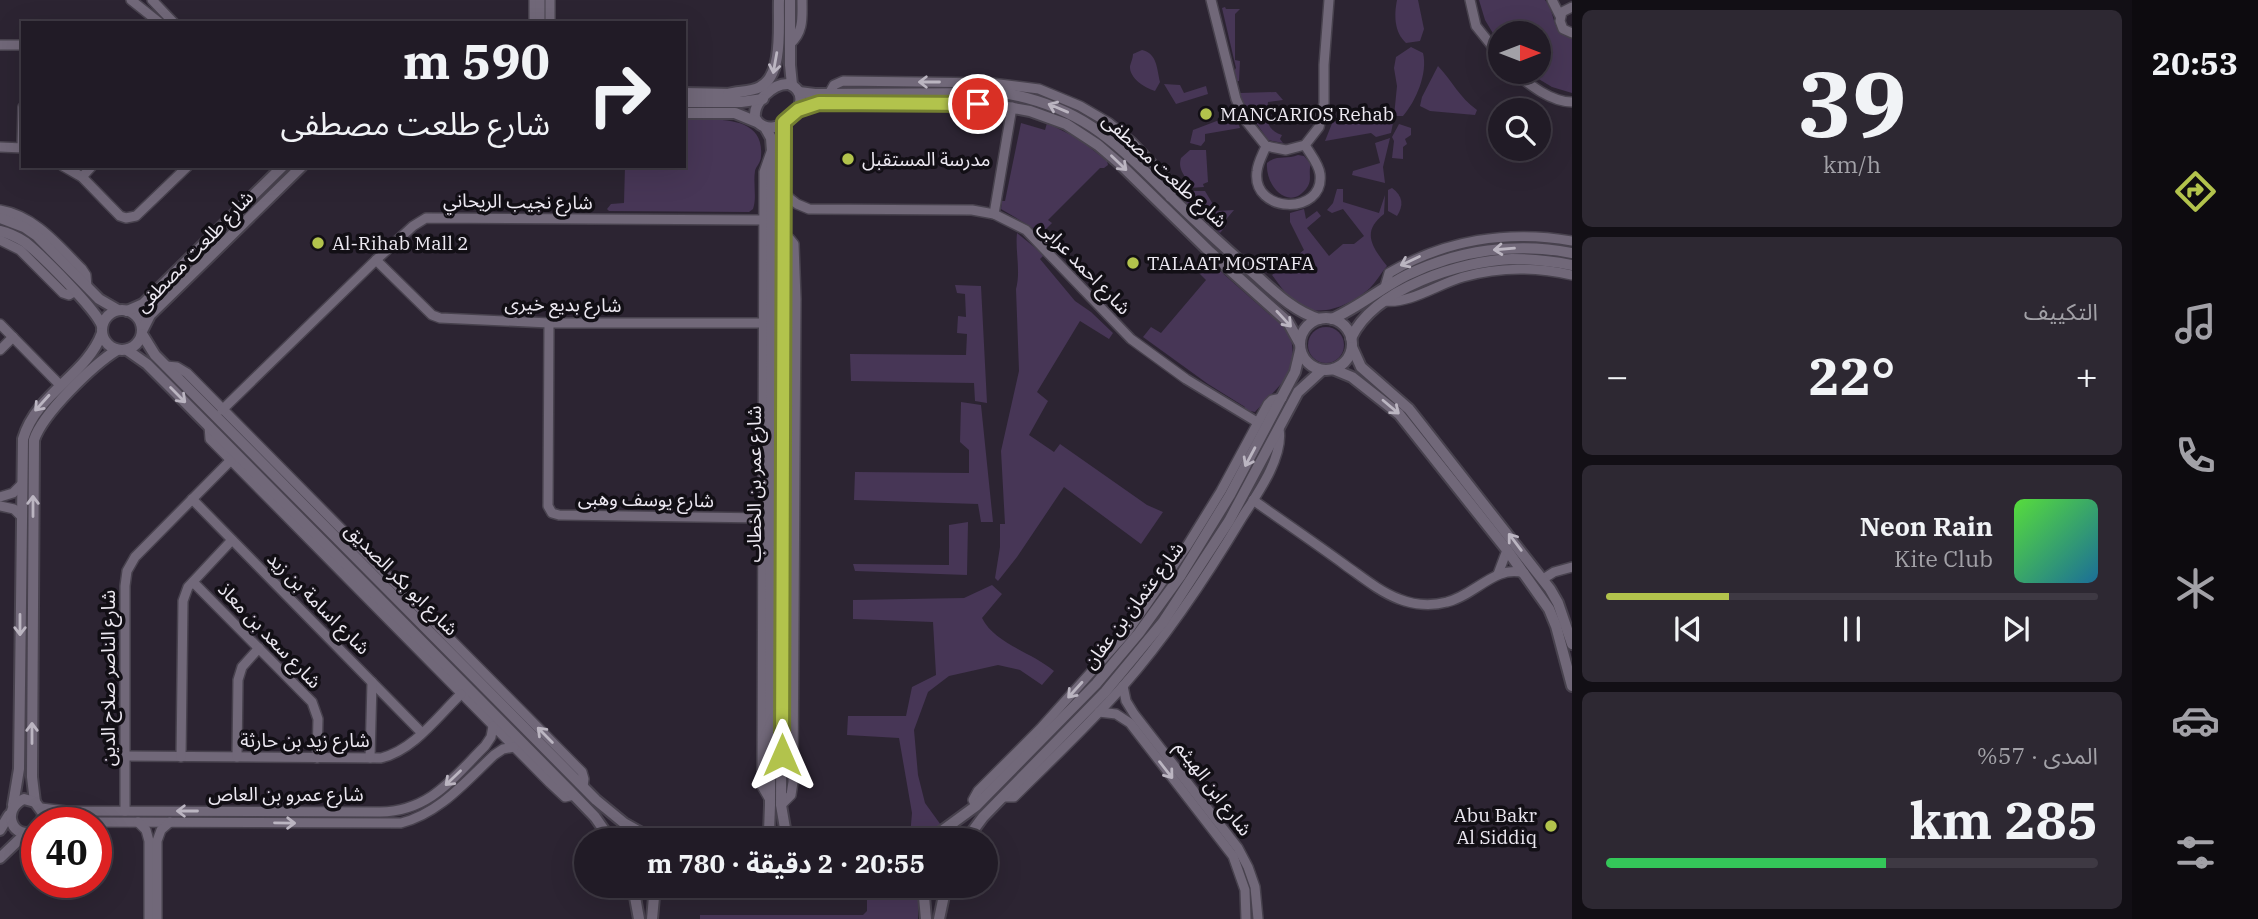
<!DOCTYPE html>
<html lang="ar">
<meta charset="utf-8">
<style>
:root{--surface:#211b26;--page:#2d2832;--text:#f1f3f6;--muted:#a2a1a7;--line:#3e3943;--accent:#b2c34c}
body{margin:0;font-family:"IBM Plex Serif","Noto Sans Arabic",serif;background:var(--page);color:var(--text);direction:rtl;height:100vh;display:flex;flex-direction:column;font-size:26px;white-space:nowrap}
*{box-sizing:border-box;margin:0}
p{font-size:23px;color:var(--muted)}
.icon{flex:none;width:38px;height:38px;fill:none;stroke:currentColor;stroke-width:2;stroke-linecap:round;stroke-linejoin:round}
.map{position:relative;flex:1;overflow:hidden;direction:ltr}
.side{display:flex;flex-direction:column;gap:10px;padding:10px;background:#120f15;width:560px}
.side>*{flex:none}
.banner{position:absolute;left:21px;top:21px;width:665px;height:147px;border-radius:0px;box-shadow:0 7px 28px #0002,0 0 0 2px var(--line);direction:rtl;background:#211b26;color:var(--text);overflow:hidden}
.needle{width:46px;rotate:90deg}
.tools{position:absolute;left:1488px;top:21px;display:grid;gap:14px}
.tools a{display:grid;place-items:center;width:63px;height:63px;border-radius:50%;background:var(--surface);box-shadow:0 7px 28px #0002,0 0 0 2px var(--line);font-size:35px}
.speed{position:absolute;left:21px;top:807px;display:flex;gap:14px;font-size:35px;font-weight:700;text-align:center}
.speed>*{display:grid;place-content:center;width:91px;height:91px;border-radius:50%;background:var(--surface);box-shadow:0 7px 28px #0002,0 0 0 2px var(--line);line-height:1}
.speed .limit{border:10px solid #d22;background:#fff;color:#111}
.pin{position:absolute;display:grid;place-items:center;width:60px;height:60px;color:#fff;margin:-30px;border:4px solid #fff;border-radius:50%;box-shadow:0 2px 7px #0007}
.me{position:absolute;width:77px;margin:-38px;rotate:0deg;stroke-linejoin:round;filter:drop-shadow(0 0 5px #0008)}
.turn{display:flex;align-items:center;gap:24px;height:147px;padding:0 21px;font-size:32px}
.turn .icon{width:91px;height:91px;stroke-width:2.5}
.turn b{display:block;font-size:49px;line-height:60px}
.big{font-size:52px;font-weight:700;line-height:1.1}
.side .widget{flex:1;display:flex;flex-direction:column;justify-content:center;gap:10px;min-width:0;padding:0 24px;border-radius:10px;background:var(--page)}
.side .dial{align-items:center;gap:0}
.dial b{font-size:91px;line-height:1}
.song{display:flex;align-items:center;gap:21px}
.cover{width:84px;height:84px;border-radius:10px;background:linear-gradient(135deg,hsl(110 70% 55%),hsl(200 70% 35%))}
.played{height:7px;border-radius:4px;background:linear-gradient(90deg,var(--accent) 25%,var(--line) 25%)}
.keys{display:flex;justify-content:space-around;direction:ltr}
.heat{display:flex;justify-content:space-between;align-items:center;font-size:38px;direction:ltr}
.charge{height:10px;border-radius:5px;background:linear-gradient(90deg,#34c759 57%,var(--line) 0)}
.trip{position:absolute;left:574px;top:828px;width:424px;height:70px;border-radius:35px;background:var(--surface);box-shadow:0 7px 28px #0002,0 0 0 2px var(--line);font-weight:700;line-height:70px;text-align:center;direction:rtl}
main{display:flex;flex:1;min-height:0}
.dock{display:flex;flex-direction:column;width:126px;justify-content:space-around;align-items:center;background:#0d0b0f;color:var(--muted)}
.dock .icon{width:49px;height:49px}
.dock .current{color:var(--accent)}
.dock b{font-size:32px;color:var(--text)}
.map>svg:first-child{display:block}
</style>
<main>
<nav class="dock">
<b>20:53</b>
<svg class="icon current" aria-label="directions" viewBox="0 0 24 24"><path d="M12 3l9 9-9 9-9-9zM9 14v-3h6M13 9l2 2-2 2"/></svg>
<svg class="icon" aria-label="music" viewBox="0 0 24 24"><path d="M9 18V5l10-2v13"/><circle cx="6" cy="18" r="3"/><circle cx="16" cy="16" r="3"/></svg>
<svg class="icon" aria-label="phone" viewBox="0 0 24 24"><path d="M5 4h4l2 5-3 2q2 4 5 5l2-3 5 2v4C11 20 4 13 5 4z"/></svg>
<svg class="icon" aria-label="climate" viewBox="0 0 24 24"><path d="M12 3v18M4 7l16 10M4 17L20 7"/></svg>
<svg class="icon" aria-label="car" viewBox="0 0 24 24"><path d="M5 17H2v-5l4-1 3-4h7l3 4 3 1v5h-3M9 17h6M6 11h13"/><circle cx="7" cy="17" r="2"/><circle cx="17" cy="17" r="2"/></svg>
<svg class="icon" aria-label="filters" viewBox="0 0 24 24"><path d="M4 7h16M4 17h16"/><circle cx="9" cy="7" r="2"/><circle cx="15" cy="17" r="2"/></svg>
</nav>
<section class="side">
<div class="widget dial"><b>39</b><p>km/h</p></div>
<div class="widget"><p>التكييف</p>
<div class="heat"><a>−</a><b class="big">22°</b><a>+</a></div>
</div>
<div class="widget">
<div class="song"><i class="cover"></i><div><b>Neon Rain</b><p>Kite Club</p></div></div>
<div class="played"></div>
<div class="keys"><svg class="icon" aria-label="previous" viewBox="0 0 24 24"><path d="M18 5L8 12l10 7zM5 5v14"/></svg><svg class="icon" aria-label="pause" viewBox="0 0 24 24"><path d="M8 5v14M16 5v14"/></svg><svg class="icon" aria-label="next" viewBox="0 0 24 24"><path d="M6 5l10 7-10 7zM19 5v14"/></svg></div>
</div>
<div class="widget"><p>المدى · 57%</p><b class="big">285 km</b><div class="charge"></div></div>
</section>
<div class="map">
<svg width="1572" height="919" viewBox="0 0 1572 919">
<rect width="100%" height="100%" fill="#2c2432"/>
<!-- green -->
<g fill="#473656">
<path d="M1397 0H1418L1424 29 1420 41 1406 43C1394 32 1394 15 1397 0Z"/>
<path d="M1479 0H1545C1557 14 1550 34 1572 37V93L1552 87 1527 72H1538V33H1500V45L1485 20Z"/>
<path d="M1225 7 1226 9H1240L1235 14V60L1240 61 1239 81H1237L1234 71 1236 68 1222 8Z"/>
<path d="M1411 47 1423 53C1428 73 1416 101 1403 116H1394L1397 86 1394 68 1396 57Z"/>
<path d="M1142 50C1157 53 1157 69 1160 82L1155 91C1145 88 1129 78 1130 66 1131 62 1133 58 1133 54Z"/>
<path d="M1438 66C1453 82 1459 97 1477 110L1475 115 1430 111 1420 106 1422 97Z"/>
<path d="M1164 84 1180 85 1184 93 1206 86 1208 94 1176 104Z"/>
<path d="M1276 92 1283 100 1268 102C1266 116 1265 130 1282 135L1280 139 1283 143 1268 140 1246 108 1240 95V93Z"/>
<path d="M1235 114 1238 116 1237 120 1240 128 1205 134V141L1201 146 1190 143 1193 130Z"/>
<path d="M684 120C712 120 765 113 761 156 761 163 756 166 755 171 753 184 757 198 753 209L749 212 609 211 607 209 611 204 624 203 625 166H684Z"/>
<path d="M1333 121 1393 123 1391 133 1376 137 1371 133 1325 141Z"/>
<path d="M1021 123 1045 130 1047 123 1079 139 1107 161 1108 165 1104 168H1100L1048 220 1052 223 1044 231H1038L1001 209 1002 201H1005Z"/>
<path d="M1399 124 1411 128V135L1405 139 1407 144 1403 147V159L1392 158 1394 141 1392 137Z"/>
<path d="M1390 138 1383 167 1385 183 1352 175 1353 171 1380 163 1375 143Z"/>
<path d="M1190 150H1206L1208 182 1203 184 1204 187 1189 188C1187 175 1177 171 1181 158Z"/>
<path d="M1298 155 1304 156 1311 164C1308 172 1312 179 1308 186 1291 213 1265 188 1267 163 1278 154 1287 160 1298 155Z"/>
<path d="M1392 188C1403 196 1404 205 1397 216L1388 211V190Z"/>
<path d="M1337 189H1343V202L1379 213 1385 195 1384 214C1361 232 1372 247 1387 266 1381 273 1376 282 1370 288 1354 302 1330 315 1308 309 1293 305 1281 287 1272 275L1304 250 1290 222V213L1304 209 1306 219 1317 211 1321 216 1307 228 1329 256 1343 244H1354L1364 236 1343 209 1332 213 1327 210 1333 203Z"/>
<path d="M1192 191H1205L1217 211 1234 210 1223 223 1226 226 1220 233 1185 201 1183 195Z"/>
<path d="M1017 233 1044 255 1040 259 1075 301 1091 312 1113 333 1109 339 1080 321 1037 392 1048 401 1029 435 1054 452 1060 444 1147 505 1163 512 1141 544 1064 487 1017 557 998 581 995 578 1000 547V524H1005L1001 451 1019 371 1016 289C1021 271 1015 251 1017 233Z"/>
<path d="M1210 262 1270 315C1294 321 1297 357 1288 376 1286 379 1258 409 1255 412L1245 410V407L1208 384 1143 337 1151 327 1161 333 1206 280 1199 273Z"/>
<path d="M955 285 981 286 987 403 975 401 974 383 851 381 850 354 966 355 967 334 957 333 958 316 966 317 965 294 957 293Z"/>
<circle cx="1326" cy="345" r="18"/>
<path d="M961 402 981 405 993 522H981L978 504 854 500 855 472 969 473V450L960 442Z"/>
<path d="M968 522 967 575 855 571 853 564 949 565V525Z"/>
<path d="M992 585 1002 594 982 618C995 644 1032 652 1054 671L1042 685 1020 670 998 665 949 676 928 692 914 730 918 775 925 803 946 832 910 836 912 813 899 738 847 735 848 716H906L912 687 936 675 933 622 853 619V600L964 598Z"/>
<path d="M867 886H915L918 895V919H700V915H863L867 911Z"/>
</g>
<g fill="none" stroke-linecap="round" stroke-linejoin="round">
<defs>
<g id="minor">
<path d="M131 0 160 23"/>
<path d="M152 0 174 23"/>
<path d="M550 0V23"/>
<path d="M1211 0 1236 99 1246 121 1266 146 1286 150 1305 145 1319 127 1324 103V65L1329 0"/>
<path d="M1470 0 1476 26 1500 56"/>
<path d="M1552 0 1560 16"/>
<path d="M1572 7 1562 12 1560 21 1563 29 1572 33"/>
<path d="M534 23V0"/>
<path d="M540 23V0"/>
<path d="M790 44C804 32 802 17 802 0"/>
<path d="M0 45H23"/>
<path d="M1514 72C1530 85 1551 102 1572 102"/>
<path d="M829 94 834 85 843 81 991 83 1039 89 1080 106 1109 123 1132 142 1168 180 1172 188 1170 197"/>
<path d="M1266 146C1263 154 1258 162 1257 171 1251 214 1325 216 1320 174 1319 164 1310 154 1305 145"/>
<path d="M0 147 23 148"/>
<path d="M22 147 23 107"/>
<path d="M63 166 82 177 120 216 126 218 136 216 188 166"/>
<path d="M82 177 92 166"/>
<path d="M783 193 797 204 809 209 972 210 994 214 1026 230 1131 339 1186 379 1257 422"/>
<path d="M0 210C35 216 58 245 82 269L86 275 87 287"/>
<path d="M994 214 1012 107"/>
<path d="M0 240 20 250 63 293 69 295 74 292"/>
<path d="M376 260 432 315 440 318 549 323H770"/>
<path d="M1385 287 1389 273C1445 240 1508 230 1572 241"/>
<path d="M1385 301C1410 304 1438 284 1463 277 1498 267 1537 267 1572 275"/>
<path d="M549 323 548 506 552 513 559 515 764 518"/>
<path d="M0 324 60 385"/>
<path d="M0 350 13 337"/>
<path d="M166 366 177 367 187 373 582 772 584 779 583 787"/>
<path d="M222 410 376 260 413 226 426 218 764 220"/>
<path d="M209 426 210 439 550 783 565 797 574 795"/>
<path d="M0 497 13 493 21 485"/>
<path d="M192 499 421 732"/>
<path d="M1253 500C1284 522 1315 543 1345 565 1362 577 1380 592 1399 599 1414 605 1432 606 1447 602 1474 596 1496 564 1524 573"/>
<path d="M0 506 14 509 21 516"/>
<path d="M1498 574 1507 550"/>
<path d="M1543 579 1554 572 1572 567"/>
<path d="M193 582 312 702 318 719 317 758"/>
<path d="M1123 686 1126 701 1134 714 1238 848 1248 867 1255 887 1258 919"/>
<path d="M1099 712 1116 714 1130 723 1233 856 1245 890 1246 919"/>
<path d="M125 756 381 758C414 750 438 716 461 694"/>
<path d="M181 757 183 601 188 587 232 540"/>
<path d="M237 757 238 680 242 667 259 648"/>
<path d="M370 758 372 682"/>
<path d="M1003 797H1014C1050 761 1089 725 1123 686 1169 634 1207 576 1243 516 1258 493 1284 456 1279 429"/>
<path d="M770 800 762 786 764 172 771 152"/>
<path d="M781 805 791 795 793 782 796 299 794 244 790 239 783 237"/>
<path d="M976 806 973 800 978 791 1040 729 1128 631 1187 546 1221 491 1268 404 1272 400 1282 398"/>
<path d="M41 808 66 811 380 812C430 811 452 779 485 746L491 737 493 726"/>
<path d="M125 811V586L127 571 135 557 231 460"/>
<path d="M70 822 401 823C440 813 466 781 494 755L503 749 514 747"/>
<path d="M138 822 146 830 149 841V919"/>
<path d="M157 919V841L161 830 170 822"/>
</g>
<g id="tertiary">
<path d="M790 0V65L792 85"/>
<path d="M789 84C823 99 772 148 755 118 753 102 773 83 789 84Z"/>
<path d="M799 92 815 94 1004 93C1082 107 1114 141 1168 194 1194 220 1222 245 1250 270 1272 289 1291 310 1319 319"/>
<path d="M684 93 734 94"/>
<path d="M728 94C738 91 751 92 760 87 784 75 778 24 779 0"/>
<path d="M684 102H741L763 99"/>
<path d="M798 110 819 103 1002 106 1030 111 1066 124 1098 145 1119 163 1210 252 1288 322 1299 342"/>
<path d="M684 113H735L757 122"/>
<path d="M784 122 781 805 787 840"/>
<path d="M0 218 24 227 37 236 99 299 118 310"/>
<path d="M0 231C9 233 17 237 25 242 40 254 96 309 102 326"/>
<circle cx="122" cy="330" r="20"/>
<path d="M127 311 143 304 283 166"/>
<circle cx="1326" cy="344" r="26"/>
<path d="M1332 319C1359 307 1381 288 1407 275 1458 250 1517 242 1572 253"/>
<path d="M142 331 150 315 302 166"/>
<path d="M142 334 155 355 596 800 624 823 649 837"/>
<path d="M1351 338C1375 288 1461 261 1512 259 1532 259 1552 261 1572 265"/>
<path d="M1352 347 1361 367 1409 409 1550 589 1558 603 1572 644"/>
<path d="M127 350 147 364 171 388 570 791 595 817 611 840"/>
<path d="M1335 370 1352 377 1399 414 1507 550 1549 609 1556 626 1572 686"/>
<path d="M35 802 32 777 34 440C43 413 93 365 117 350"/>
<path d="M13 805 19 769 23 439C37 392 86 376 102 333"/>
<path d="M0 830 9 815"/>
<path d="M37 830C12 843 0 809 24 799L35 802 43 813 42 822"/>
<path d="M935 836 976 806 1096 684 1139 633 1181 575 1230 495 1295 372 1300 351"/>
<path d="M633 840 649 837 657 840"/>
<path d="M766 840 769 832 770 805 772 151 771 138 766 129"/>
<path d="M921 840 935 836 945 840"/>
<path d="M966 840 983 817 1105 692 1163 622 1229 521 1298 392 1321 371"/>
<path d="M0 858 26 833"/>
<path d="M633 886 639 919"/>
<path d="M923 886 926 919"/>
<path d="M652 919 655 886"/>
<path d="M939 919 946 886"/>
</g>
</defs>
<!-- minor casing -->
<use href="#minor" stroke="#48424e" stroke-width="12"/>
<!-- tertiary casing -->
<use href="#tertiary" stroke="#48424e" stroke-width="14"/>
<!-- minor -->
<use href="#minor" stroke="#716879" stroke-width="9"/>
<!-- tertiary -->
<use href="#tertiary" stroke="#716879" stroke-width="10"/>
</g>
<!-- one-way arrows -->
<defs><path id="oneway-shaft" d="M-6 0H5M1.5-3L5.5 0L1.5 3" fill="none" stroke-width="1.6" stroke-linecap="round" stroke-linejoin="round" transform="scale(1.75)"/></defs>
<g stroke="#bbb5c1">
<use href="#oneway-shaft" transform="translate(775 63) rotate(100)"/>
<use href="#oneway-shaft" transform="translate(929 82) rotate(-180)"/>
<use href="#oneway-shaft" transform="translate(1058 108) rotate(-157)"/>
<use href="#oneway-shaft" transform="translate(1119 163) rotate(44)"/>
<use href="#oneway-shaft" transform="translate(1504 249) rotate(175)"/>
<use href="#oneway-shaft" transform="translate(1410 261) rotate(155)"/>
<use href="#oneway-shaft" transform="translate(1284 319) rotate(47)"/>
<use href="#oneway-shaft" transform="translate(178 395) rotate(45)"/>
<use href="#oneway-shaft" transform="translate(42 403) rotate(132)"/>
<use href="#oneway-shaft" transform="translate(1391 407) rotate(40)"/>
<use href="#oneway-shaft" transform="translate(1250 457) rotate(118)"/>
<use href="#oneway-shaft" transform="translate(33 506) rotate(-90)"/>
<use href="#oneway-shaft" transform="translate(1515 542) rotate(-127)"/>
<use href="#oneway-shaft" transform="translate(20 625) rotate(90)"/>
<use href="#oneway-shaft" transform="translate(1075 690) rotate(132)"/>
<use href="#oneway-shaft" transform="translate(32 733) rotate(-90)"/>
<use href="#oneway-shaft" transform="translate(545 735) rotate(-135)"/>
<use href="#oneway-shaft" transform="translate(1166 770) rotate(52)"/>
<use href="#oneway-shaft" transform="translate(453 778) rotate(136)"/>
<use href="#oneway-shaft" transform="translate(187 811) rotate(-180)"/>
<use href="#oneway-shaft" transform="translate(285 823) rotate(1)"/>
</g>
<g fill="none" stroke-linecap="round" stroke-linejoin="round">
<defs>
<path id="route" d="M782 755 784 122 798 110 819 103 978 104"/>
</defs>
<!-- route casing -->
<use href="#route" stroke="#747f31" stroke-width="18"/>
<!-- route -->
<use href="#route" stroke="#b2c34c" stroke-width="12"/>
</g>
<!-- markers -->
<g fill="#b2c34c" stroke="#120f15" stroke-width="2.5">
<circle cx="1206" cy="114" r="7"/>
<circle cx="848" cy="159" r="7"/>
<circle cx="318" cy="243" r="7"/>
<circle cx="1133" cy="263" r="7"/>
<circle cx="1551" cy="826" r="7"/>
</g>
<g text-anchor="middle" stroke-width="7" stroke-linejoin="round" paint-order="stroke">
<!-- poi labels -->
<g font-size="19" fill="#ece8f1" stroke="#120f15" text-anchor="start">
<text x="1220" y="121">MANCARIOS Rehab</text>
<text x="862" y="166">مدرسة المستقبل</text>
<text x="332" y="250">Al-Rihab Mall 2</text>
<text x="1147" y="270">TALAAT MOSTAFA</text>
<text x="1537" y="822" text-anchor="end">Abu Bakr<tspan x="1537" dy="22">Al Siddiq</tspan></text>
</g>
<!-- street labels -->
<g font-size="19" fill="#ece8f1" stroke="#120f15">
<text transform="translate(1165 170) rotate(42)" y="7">شارع طلعت مصطفى</text>
<text transform="translate(518 201) rotate(1)" y="7">شارع نجيب الريحاني</text>
<text transform="translate(194 251) rotate(-46)" y="7">شارع طلعت مصطفى</text>
<text transform="translate(1085 267) rotate(46)" y="7">شارع احمد عرابى</text>
<text transform="translate(563 304) rotate(1)" y="7">شارع بديع خيرى</text>
<text transform="translate(754 484) rotate(-90)" y="7">شارع عمر بن الخطاب</text>
<text transform="translate(646 499) rotate(1)" y="7">شارع يوسف وهبى</text>
<text transform="translate(402 579) rotate(45)" y="7">شارع ابو بكر الصديق</text>
<text transform="translate(319 603) rotate(45)" y="7">شارع اسامة بن زيد</text>
<text transform="translate(1133 605) rotate(-53)" y="7">شارع عثمان بن عفان</text>
<text transform="translate(270 635) rotate(46)" y="7">شارع سعد بن معاذ</text>
<text transform="translate(108 678) rotate(-90)" y="7">شارع الناصر صلاح الدين</text>
<text x="305" y="747">شارع زيد بن حارثة</text>
<text transform="translate(1214 788) rotate(53)" y="7">شارع ابن الهيثم</text>
<text x="286" y="801">شارع عمرو بن العاص</text>
</g>
</g>
</svg>
<div class="tools">
<a><svg class="needle" viewBox="-14 -14 28 28"><path d="M0-13l5 13h-10z" fill="#e53935"/><path d="M0 13l5-13h-10z" fill="#a2a1a7"/></svg></a>
<a><svg class="icon" aria-label="search" viewBox="0 0 24 24"><circle cx="10" cy="10" r="6"/><path d="M15 15l6 6"/></svg></a>
</div>
<div class="speed"><div class="limit">40</div></div>
<div class="pin" style="left:978px;top:104px;background:#d93025"><svg class="icon" aria-label="arrive" viewBox="0 0 24 24"><path d="M6 21V4h12l-3 4 3 4H6"/></svg></div>
<svg class="me" style="left:782px;top:755px" viewBox="-20 -20 40 40"><path d="M0-17L14 15 0 8-14 15z" fill="#b2c34c" stroke="#fff" stroke-width="4"/></svg>
<div class="trip">20:55 · 2 دقيقة · 780 m</div>
<div class="banner">
<div class="turn"><svg class="icon" aria-label="right" viewBox="0 0 24 24"><path d="M7 20v-9h11M14 6l5 5-5 5"/></svg><div><b>590 m</b>شارع طلعت مصطفى</div></div>
</div>
</div>
</main>
